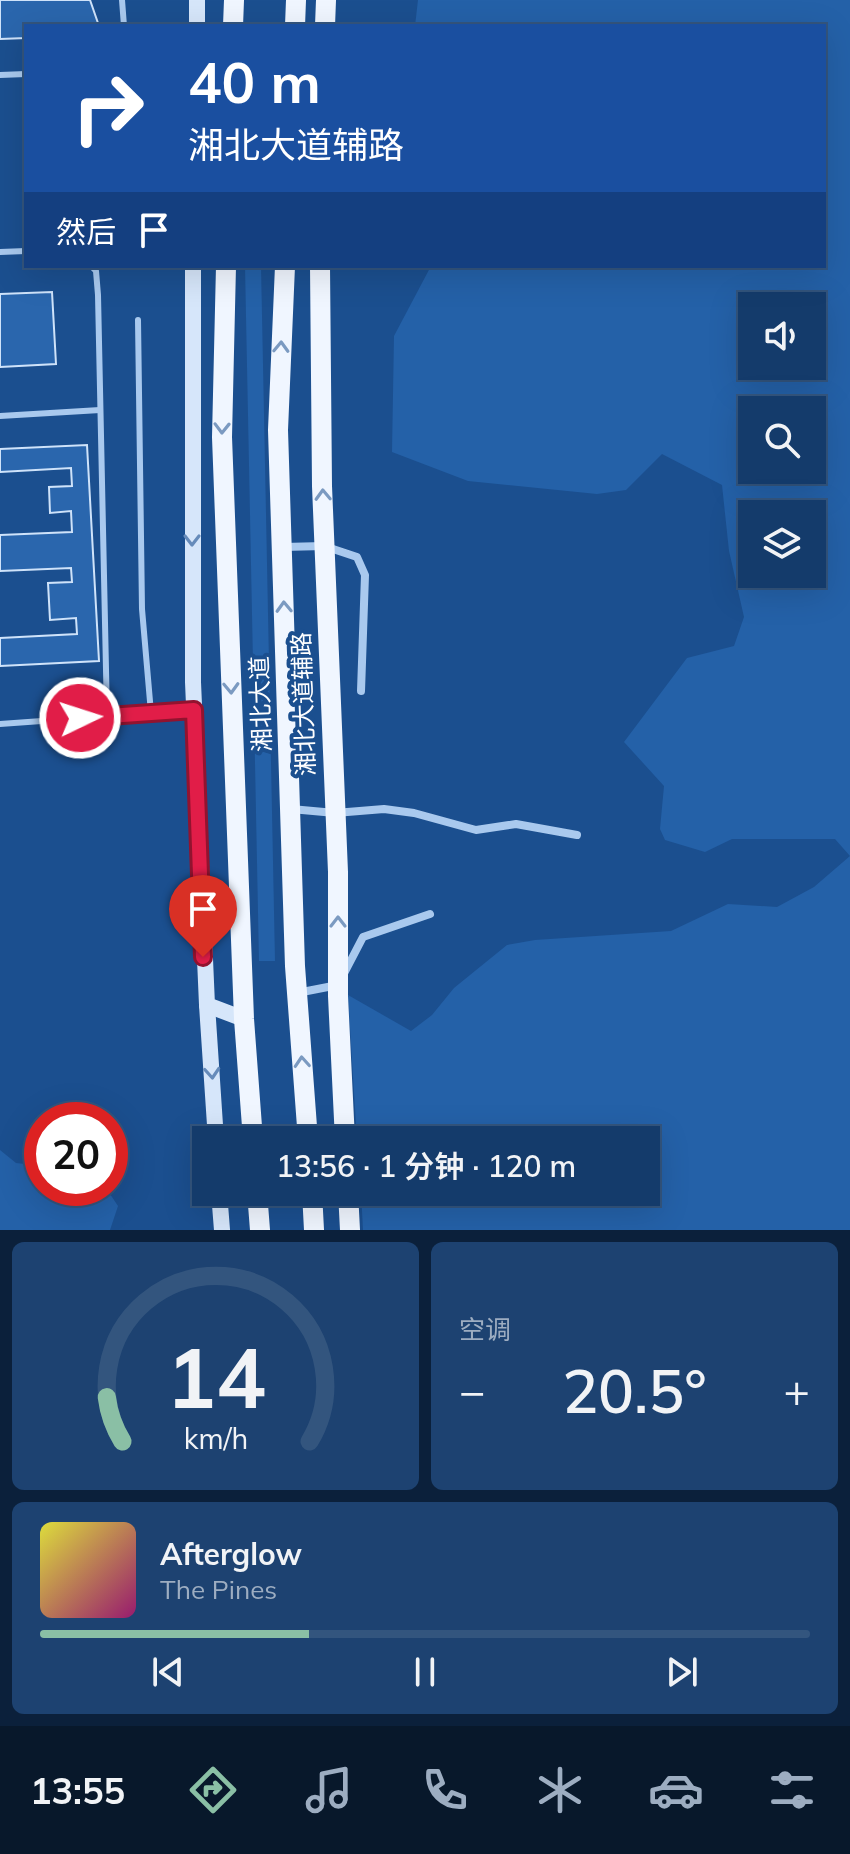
<!DOCTYPE html>
<html lang="zh">
<meta charset="utf-8">
<style>
:root{--surface:#143b6b;--page:#1d4271;--text:#f1f3f6;--muted:#9dadc1;--line:#33557e;--accent:#8abfa5}
body{margin:0;font-family:Mulish,"Noto Sans SC",sans-serif;background:var(--page);color:var(--text);height:100vh;display:flex;flex-direction:column;font-size:30px;white-space:nowrap}
*{box-sizing:border-box;margin:0}
p{font-size:26px;color:var(--muted)}
.icon{flex:none;width:44px;height:44px;fill:none;stroke:currentColor;stroke-width:2;stroke-linecap:round;stroke-linejoin:round}
.map{position:relative;height:1230px;overflow:hidden}
.drawer{display:flex;flex-direction:column;gap:12px;padding:12px;background:#0b203b;flex:1}
.drawer>*{flex:none}
.hud{position:absolute;left:24px;top:24px;width:802px;height:244px;border-radius:0px;box-shadow:0 8px 32px #0002,0 0 0 2px var(--line);background:#1a4fa0;color:#fff;overflow:hidden}
.buttons{position:absolute;left:738px;top:292px;display:grid;gap:16px}
.buttons a{display:grid;place-items:center;width:88px;height:88px;border-radius:0px;background:var(--surface);box-shadow:0 8px 32px #0002,0 0 0 2px var(--line);font-size:40px}
.speed{position:absolute;left:24px;top:1102px;display:flex;gap:16px;font-size:40px;font-weight:700;text-align:center}
.speed>*{display:grid;place-content:center;width:104px;height:104px;border-radius:50%;background:var(--surface);box-shadow:0 8px 32px #0002,0 0 0 2px var(--line);line-height:1}
.speed .limit{border:12px solid #d22;background:#fff;color:#111}
.pin{position:absolute;display:grid;place-items:center;width:68px;height:68px;color:#fff;margin:-82px -34px;border-radius:50% 50% 50% 0;rotate:-45deg;box-shadow:0 0 8px #0007}
.pin .icon{rotate:45deg}
.me{position:absolute;width:88px;margin:-44px;rotate:86deg;stroke-linejoin:round;filter:drop-shadow(0 0 6px #0008)}
.turn{display:flex;align-items:center;gap:28px;height:168px;padding:0 32px;font-size:36px}
.turn .icon{width:104px;height:104px;stroke-width:2.5}
.turn b{display:block;font-size:56px;line-height:68px}
.then{display:flex;align-items:center;height:76px;padding:0 32px;background:#0003;gap:16px;font-size:30px}
.big{font-size:60px;font-weight:600;line-height:1.1}
.drawer .tile{flex:1;display:flex;flex-direction:column;justify-content:center;gap:12px;min-width:0;padding:0 28px;border-radius:12px;background:var(--page)}
.drawer .dial{align-items:center;gap:0}
.dial svg{height:208px;overflow:visible;fill:none;stroke:var(--line);stroke-width:7;stroke-linecap:round;text-anchor:middle}
.dial text{fill:var(--text);stroke:none}
.song{display:flex;align-items:center;gap:24px}
.cover{width:96px;height:96px;border-radius:12px;background:linear-gradient(135deg,hsl(60 70% 55%),hsl(320 70% 35%))}
.played{height:8px;border-radius:4px;background:linear-gradient(90deg,var(--accent) 35%,var(--line) 35%)}
.keys{display:flex;justify-content:space-around;direction:ltr}
.heat{display:flex;justify-content:space-between;align-items:center;font-size:44px;direction:ltr}
.drawer .tiles{flex:1;display:grid;gap:12px;grid-template-columns:1fr 1fr}
.tile:last-child{grid-column:span 2}
.trip{position:absolute;left:192px;top:1126px;width:468px;height:80px;border-radius:0px;background:var(--surface);box-shadow:0 8px 32px #0002,0 0 0 2px var(--line);font-weight:600;line-height:80px;text-align:center}
.tabs{display:flex;height:128px;justify-content:space-around;align-items:center;background:#08182b;color:var(--muted)}
.tabs .icon{width:56px;height:56px}
.tabs .on{color:var(--accent)}
.tabs b{font-size:36px;color:var(--text)}
.map>svg:first-child{display:block}
</style>
<div class="map">
<svg width="850" height="1230" viewBox="0 0 850 1230">
<rect width="100%" height="100%" fill="#1b4f8f"/>
<!-- green -->
<g fill="#2461a8" fill-rule="evenodd">
<path d="M418 0H850V856L835 839H732L705 852 665 840 660 829 664 786 624 742 687 658 734 646 744 617 729 551 722 485 662 454 626 490 597 494 468 481 392 452 394 336 431 266H824V26H415ZM752 306H812V366H752ZM752 410H812V470H752ZM752 514H812V574H752Z"/>
<path d="M245 266H261L275 961H259Z"/>
<path d="M850 856V1230H363L361 1192H646V1140H357L348 995 411 1031 432 1015 454 988 507 945 535 940 671 931 728 904 777 907 814 887Z"/>
<path d="M0 1150 16 1163 42 1166V1188H106L118 1206 110 1230H0Z"/>
</g>
<!-- building -->
<g fill="#2a66ad" stroke="#cfe3fa" stroke-width="2">
<path d="M0 0H90L99 26H26V38L0 39Z"/>
<path d="M52 292 56 364 0 367V294Z"/>
<path d="M87 445 99 661 0 666V638L77 634 76 618 50 620 48 583 72 582 71 568 0 571V535L72 532 71 511 50 513 49 487 72 486 71 468 0 472V449Z"/>
</g>
<g fill="none" stroke-linecap="round" stroke-linejoin="round">
<!-- lane -->
<g stroke="#a9c9ee" stroke-width="6">
<path d="M122 0 124 26"/>
<path d="M0 75 26 74"/>
<path d="M0 252 26 251"/>
<path d="M91 266 96 271 98 295 107 716"/>
<path d="M138 320 142 609 151 713"/>
<path d="M0 416 100 410"/>
<path d="M0 724 194 710"/>
</g>
<!-- street -->
<g stroke="#a9c9ee" stroke-width="8">
<path d="M283 547 324 546 357 557 365 575 361 691"/>
<path d="M291 809 335 813 384 809 414 813 476 830 516 824 577 835"/>
<path d="M297 993 338 985 363 937 430 914"/>
</g>
<!-- secondary -->
<g stroke="#d6e6fa" stroke-width="16">
<path d="M197 26V0"/>
<path d="M193 266V682L207 1005 244 1019"/>
<path d="M207 1005 216 1140"/>
<path d="M219 1192 222 1230"/>
</g>
<!-- primary -->
<g stroke="#f0f6ff" stroke-width="20">
<path d="M233 26 234 0"/>
<path d="M295 26 296 0"/>
<path d="M325 26 326 0"/>
<path d="M226 266 222 437 244 1019 253 1140"/>
<path d="M285 266 278 430 295 966 308 1140"/>
<path d="M320 266 322 486 338 872V996L345 1140"/>
<path d="M257 1192 260 1230"/>
<path d="M312 1192 314 1230"/>
<path d="M348 1192 350 1230"/>
</g>
</g>
<!-- one-way arrows -->
<defs><path id="oneway-chevron" d="M-2-3.5L2.5 0L-2 3.5" fill="none" stroke-width="1.6" stroke-linecap="round" stroke-linejoin="round" transform="scale(2)"/></defs>
<g stroke="#7b9ac1">
<use href="#oneway-chevron" transform="translate(281 347) rotate(-88)"/>
<use href="#oneway-chevron" transform="translate(222 428) rotate(91)"/>
<use href="#oneway-chevron" transform="translate(323 495) rotate(-92)"/>
<use href="#oneway-chevron" transform="translate(284 607) rotate(-92)"/>
<use href="#oneway-chevron" transform="translate(231 688) rotate(88)"/>
<use href="#oneway-chevron" transform="translate(338 922) rotate(-90)"/>
<use href="#oneway-chevron" transform="translate(302 1062) rotate(-94)"/>
</g>
<g stroke="#668bba">
<use href="#oneway-chevron" transform="translate(192 540) rotate(90)"/>
<use href="#oneway-chevron" transform="translate(212 1073) rotate(86)"/>
</g>
<g fill="none" stroke-linecap="round" stroke-linejoin="round">
<defs>
<path id="route" d="M80 718 194 710 203 957"/>
</defs>
<!-- route casing -->
<use href="#route" stroke="#92132f" stroke-width="20"/>
<!-- route -->
<use href="#route" stroke="#e11d48" stroke-width="14"/>
</g>
<g text-anchor="middle" stroke-width="8" stroke-linejoin="round" paint-order="stroke">
<!-- street labels -->
<g font-size="24" fill="#fff" stroke="#1b4f8f">
<text transform="translate(261 704) rotate(-92)" y="8">湘北大道</text>
<text transform="translate(304 704) rotate(-92)" y="8">湘北大道辅路</text>
</g>
</g>
</svg>
<div class="buttons">
<a><svg class="icon" aria-label="sound" viewBox="0 0 24 24"><path d="M4 9h4l5-4v14l-5-4H4zM17 9q2 3 0 6"/></svg></a>
<a><svg class="icon" aria-label="search" viewBox="0 0 24 24"><circle cx="10" cy="10" r="6"/><path d="M15 15l6 6"/></svg></a>
<a><svg class="icon" aria-label="layers" viewBox="0 0 24 24"><path d="M12 4l9 5-9 5-9-5zM3 14l9 5 9-5"/></svg></a>
</div>
<div class="speed"><div class="limit">20</div></div>
<div class="pin" style="left:203px;top:957px;background:#d93025"><svg class="icon" aria-label="arrive" viewBox="0 0 24 24"><path d="M6 21V4h12l-3 4 3 4H6"/></svg></div>
<svg class="me" style="left:80px;top:718px" viewBox="-20 -20 40 40"><circle r="17" fill="#e11d48" stroke="#fff" stroke-width="3"/><path d="M0-11L8 9 0 5-8 9z" fill="#fff"/></svg>
<div class="trip">13:56 · 1 分钟 · 120 m</div>
<div class="hud">
<div class="turn"><svg class="icon" aria-label="right" viewBox="0 0 24 24"><path d="M7 20v-9h11M14 6l5 5-5 5"/></svg><div><b>40 m</b>湘北大道辅路</div></div>
<div class="then">然后<svg class="icon" aria-label="arrive" viewBox="0 0 24 24"><path d="M6 21V4h12l-3 4 3 4H6"/></svg></div>
</div>
</div>
<section class="drawer">
<div class="tiles">
<div class="tile dial"><svg viewBox="0 0 100 80">
<path d="M14 69A42 42 0 1 1 86 69"/>
<path d="M14 69A42 42 0 0 1 8 52" stroke="#8abfa5"/>
<text x="50" y="56" font-size="32" font-weight="700">14</text>
<text x="50" y="72" font-size="11">km/h</text>
</svg></div>
<div class="tile"><p>空调</p>
<div class="heat"><a>−</a><b class="big">20.5°</b><a>+</a></div>
</div>
<div class="tile">
<div class="song"><i class="cover"></i><div><b>Afterglow</b><p>The Pines</p></div></div>
<div class="played"></div>
<div class="keys"><svg class="icon" aria-label="previous" viewBox="0 0 24 24"><path d="M18 5L8 12l10 7zM5 5v14"/></svg><svg class="icon" aria-label="pause" viewBox="0 0 24 24"><path d="M8 5v14M16 5v14"/></svg><svg class="icon" aria-label="next" viewBox="0 0 24 24"><path d="M6 5l10 7-10 7zM19 5v14"/></svg></div>
</div>
</div>
</section>
<nav class="tabs">
<b>13:55</b>
<svg class="icon on" aria-label="directions" viewBox="0 0 24 24"><path d="M12 3l9 9-9 9-9-9zM9 14v-3h6M13 9l2 2-2 2"/></svg>
<svg class="icon" aria-label="music" viewBox="0 0 24 24"><path d="M9 18V5l10-2v13"/><circle cx="6" cy="18" r="3"/><circle cx="16" cy="16" r="3"/></svg>
<svg class="icon" aria-label="phone" viewBox="0 0 24 24"><path d="M5 4h4l2 5-3 2q2 4 5 5l2-3 5 2v4C11 20 4 13 5 4z"/></svg>
<svg class="icon" aria-label="climate" viewBox="0 0 24 24"><path d="M12 3v18M4 7l16 10M4 17L20 7"/></svg>
<svg class="icon" aria-label="car" viewBox="0 0 24 24"><path d="M5 17H2v-5l4-1 3-4h7l3 4 3 1v5h-3M9 17h6M6 11h13"/><circle cx="7" cy="17" r="2"/><circle cx="17" cy="17" r="2"/></svg>
<svg class="icon" aria-label="filters" viewBox="0 0 24 24"><path d="M4 7h16M4 17h16"/><circle cx="9" cy="7" r="2"/><circle cx="15" cy="17" r="2"/></svg>
</nav>
